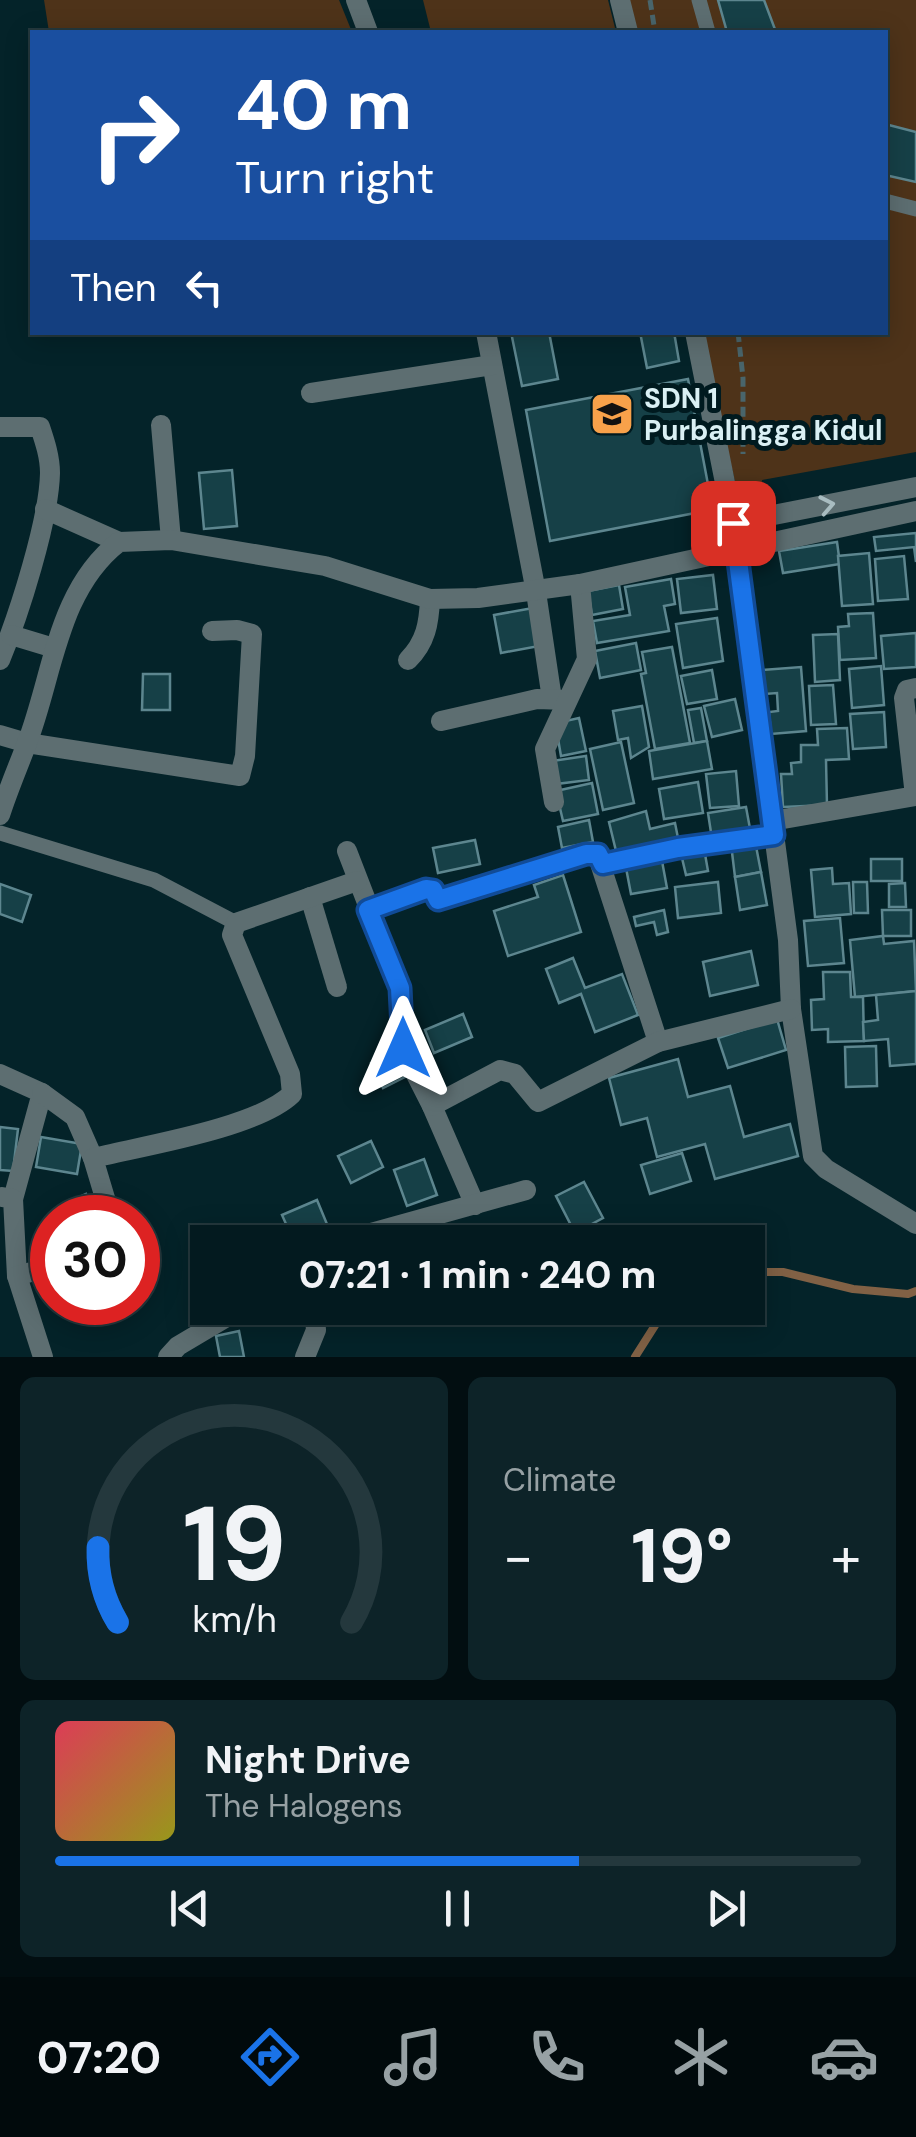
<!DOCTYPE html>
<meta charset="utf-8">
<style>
:root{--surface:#031a1f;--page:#0d2328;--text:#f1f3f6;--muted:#97a1a4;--line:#24383d;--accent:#1a73e8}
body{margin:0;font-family:"DM Sans",sans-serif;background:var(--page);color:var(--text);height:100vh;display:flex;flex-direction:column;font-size:38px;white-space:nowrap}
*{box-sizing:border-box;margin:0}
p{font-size:32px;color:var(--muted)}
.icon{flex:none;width:55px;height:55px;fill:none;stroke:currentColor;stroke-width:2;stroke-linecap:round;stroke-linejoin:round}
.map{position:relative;height:1357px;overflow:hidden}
.drawer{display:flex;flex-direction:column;gap:20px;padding:20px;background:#020e11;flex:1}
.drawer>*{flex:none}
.banner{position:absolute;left:30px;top:30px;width:858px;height:305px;border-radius:0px;box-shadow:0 5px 25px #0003,0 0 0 2px var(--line);background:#1a4fa0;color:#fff;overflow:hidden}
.speed{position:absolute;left:30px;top:1195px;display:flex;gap:20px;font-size:50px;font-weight:700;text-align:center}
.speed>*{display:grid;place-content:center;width:130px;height:130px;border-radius:50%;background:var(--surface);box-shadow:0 5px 25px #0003,0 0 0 2px var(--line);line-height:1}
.speed .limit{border:15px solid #d22;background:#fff;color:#111}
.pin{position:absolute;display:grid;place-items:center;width:85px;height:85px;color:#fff;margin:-42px;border-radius:20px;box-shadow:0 5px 15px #0006}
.me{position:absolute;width:110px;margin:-55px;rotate:0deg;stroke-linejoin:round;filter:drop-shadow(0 0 8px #0008)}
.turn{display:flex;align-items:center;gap:35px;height:210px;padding:0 40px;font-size:45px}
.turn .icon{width:130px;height:130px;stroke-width:2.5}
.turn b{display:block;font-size:70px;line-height:85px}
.then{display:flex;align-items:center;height:95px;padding:0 40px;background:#0003;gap:20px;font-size:38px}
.big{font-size:75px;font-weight:700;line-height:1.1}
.drawer .card{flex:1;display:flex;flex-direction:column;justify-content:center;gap:15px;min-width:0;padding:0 35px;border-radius:15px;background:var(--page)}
.drawer .dial{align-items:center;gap:0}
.dial svg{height:260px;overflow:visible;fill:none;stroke:var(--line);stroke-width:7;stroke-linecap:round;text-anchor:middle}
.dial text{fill:var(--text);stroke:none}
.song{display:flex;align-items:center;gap:30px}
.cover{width:120px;height:120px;border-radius:15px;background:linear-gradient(135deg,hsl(350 70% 55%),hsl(60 70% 35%))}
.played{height:10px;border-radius:5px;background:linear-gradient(90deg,var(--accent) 65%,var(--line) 65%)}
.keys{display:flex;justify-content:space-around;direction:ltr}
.heat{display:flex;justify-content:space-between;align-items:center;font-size:55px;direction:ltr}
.drawer .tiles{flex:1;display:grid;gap:20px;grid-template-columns:1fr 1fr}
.card:last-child{grid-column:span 2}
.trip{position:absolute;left:190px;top:1225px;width:575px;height:100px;border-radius:0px;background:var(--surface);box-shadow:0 5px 25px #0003,0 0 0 2px var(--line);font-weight:700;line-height:100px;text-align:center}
.tab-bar{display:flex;height:160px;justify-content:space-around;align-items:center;background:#010a0c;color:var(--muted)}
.tab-bar .icon{width:70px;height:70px}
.tab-bar .current{color:var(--accent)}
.tab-bar b{font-size:45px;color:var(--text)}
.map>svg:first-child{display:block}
</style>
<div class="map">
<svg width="916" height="1357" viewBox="0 0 916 1357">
<rect width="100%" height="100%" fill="#042329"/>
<!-- green -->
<g fill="#4e3319">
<path d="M44 0H339L352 32H49Z"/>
<path d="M423 0H608L616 32H431Z"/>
<path d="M626 0H916V452L762 480 765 513 744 521 701 333 885 332V32H634Z"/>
</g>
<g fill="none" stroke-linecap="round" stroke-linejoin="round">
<!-- stream -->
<g stroke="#816145" stroke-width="8">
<path d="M748 1272H783L853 1289 908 1294 916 1291"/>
<path d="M635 1357 661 1316 671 1308"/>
</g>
</g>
<!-- building -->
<g fill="#164047" stroke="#5d868f" stroke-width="2.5">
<path d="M718 0H764L776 32H727Z"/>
<path d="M885 124 916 132V182L885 175Z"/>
<path d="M511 332H549L558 379 522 386Z"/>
<path d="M640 332H674L679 361 647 368Z"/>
<path d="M688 379 710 495 695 513 550 541 526 410Z"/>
<path d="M232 470 237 526 204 529 199 473Z"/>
<path d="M916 533V562L914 547 876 551 874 537Z"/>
<path d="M837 542 840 564 783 573 779 551Z"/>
<path d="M869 553 873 604 842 606 838 556Z"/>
<path d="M904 556 908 599 878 601 875 559Z"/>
<path d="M713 575 717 609 681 613 677 579Z"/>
<path d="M671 579 675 604 664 606 669 631 597 643 593 621 630 615 625 587Z"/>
<path d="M619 585 623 609 592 615 588 591Z"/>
<path d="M533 608 539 646 501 653 494 615Z"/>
<path d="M873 613 876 658 840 660 838 627 849 626 848 614Z"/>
<path d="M717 618 723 661 683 668 676 624Z"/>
<path d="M916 633V667L884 669 881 636Z"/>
<path d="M838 634 840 680 815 682 813 635Z"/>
<path d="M636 643 641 670 600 678 595 651Z"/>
<path d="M672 647 690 743 655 749 641 674 646 673 642 652Z"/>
<path d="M881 666 884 705 852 708 849 669Z"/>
<path d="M801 667 806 731 771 734 769 712 778 711 777 693 765 694 762 670Z"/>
<path d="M712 670 717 699 687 704 681 676Z"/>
<path d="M143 674H170V710H142Z"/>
<path d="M833 685 836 724 811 725 809 686Z"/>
<path d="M735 699 742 730 712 737 704 706Z"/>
<path d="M642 706 649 747 631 758 628 738 618 740 613 711Z"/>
<path d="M701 708 707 741 694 743 688 710Z"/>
<path d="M884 712 886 747 853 749 850 714Z"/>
<path d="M579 718 586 751 561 756 557 733 561 722Z"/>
<path d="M847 728 849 759 826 760 827 805 783 807 781 774H792L791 763 801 762V745H818L817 729Z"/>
<path d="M707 741 712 769 653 779 649 751Z"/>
<path d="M621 742 634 803 603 810 590 749Z"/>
<path d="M586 756 589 780 556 784 552 761Z"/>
<path d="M736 771 739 806 710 808 706 774Z"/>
<path d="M698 782 703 813 664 819 659 789Z"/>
<path d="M592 783 598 814 563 821 556 791Z"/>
<path d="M746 807 751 834 712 839 708 813Z"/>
<path d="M646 811 650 829 675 823 678 838 616 851 609 822Z"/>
<path d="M589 820 593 842 562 848 558 827Z"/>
<path d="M475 840 480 864 438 873 433 848Z"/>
<path d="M755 841 761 872 735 877 731 844Z"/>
<path d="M705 854 708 871 686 875 682 858Z"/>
<rect x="871" y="859" width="31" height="22"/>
<path d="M662 861 667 888 631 894 626 868Z"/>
<path d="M832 868 833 884 849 883 851 914 815 917 811 870Z"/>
<path d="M761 872 767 905 740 910 735 877Z"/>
<path d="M563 875 581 932 508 956 494 911 538 897 534 885Z"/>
<path d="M718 882 721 913 678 918 675 887Z"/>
<path d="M853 882H867L868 913H854Z"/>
<path d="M905 883 906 907H889V884Z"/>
<path d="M0 884 31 895 22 922 0 914Z"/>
<path d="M664 910 668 932 657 935 654 922 636 926 634 917Z"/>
<path d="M882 910H911V936H883Z"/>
<path d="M840 918 844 963 808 966 804 921Z"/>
<path d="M883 936 884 944 914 941 916 991 855 997 850 940Z"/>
<path d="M751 951 758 985 710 996 703 962Z"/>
<path d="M573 958 585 988 622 974 638 1015 595 1032 581 994 559 1003 546 969Z"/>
<path d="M823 972H850L851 997H863L864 1041 828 1042V1029L812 1030 811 1000 824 999Z"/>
<path d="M916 991V1064L890 1066 888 1039 864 1041 863 1022 878 1020 876 995Z"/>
<path d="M463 1014 472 1037 434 1053 425 1030Z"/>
<path d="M777 1019 786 1050 728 1068 718 1038Z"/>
<path d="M876 1046 877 1086 846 1087 845 1047Z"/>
<path d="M393 1052 405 1077 383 1088 371 1063Z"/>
<path d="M678 1059 688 1097 730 1086 744 1137 790 1124 798 1156 715 1179 705 1144 657 1157 647 1118 621 1125 609 1078Z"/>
<path d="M0 1127 18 1129 13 1171 0 1170Z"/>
<path d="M41 1137 82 1144 77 1174 36 1167Z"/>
<path d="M371 1141 383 1167 351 1183 338 1156Z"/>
<path d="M682 1153 691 1181 650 1194 641 1165Z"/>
<path d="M424 1159 437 1195 407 1206 394 1170Z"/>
<path d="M584 1182 603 1218 575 1233 556 1196Z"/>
<path d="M86 1194 96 1218H68L63 1205Z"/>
<path d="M317 1200 329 1229 294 1242 282 1215Z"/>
<path d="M239 1331 244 1357H220L216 1336Z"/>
</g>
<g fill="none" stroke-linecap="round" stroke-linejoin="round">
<!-- path -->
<g stroke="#49656b" stroke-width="5" stroke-dasharray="10 5" stroke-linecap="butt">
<path d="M650 0 655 32"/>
<path d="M738 332 743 378V454"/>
</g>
<!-- service -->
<g stroke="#5d6e71" stroke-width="15">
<path d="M699 0 708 32"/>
<path d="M885 201 916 209"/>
<path d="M0 833 154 880 236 923"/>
</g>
<!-- minor -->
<g stroke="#5d6e71" stroke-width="20">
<path d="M356 0 368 32"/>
<path d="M620 0 628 32"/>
<path d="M486 332 536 592 552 699"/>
<path d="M695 332 733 523 788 940 791 1009 813 1156 826 1169 916 1224"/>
<path d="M311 393 492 365"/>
<path d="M161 425 171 540"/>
<path d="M0 427H40C45 442 50 457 50 473 49 520 19 615 0 660"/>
<path d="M45 509 119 542"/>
<path d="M727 532 733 523 916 487"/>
<path d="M11 635 54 648"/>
<path d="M408 660C426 642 429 623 430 599"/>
<path d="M441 721 537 699 566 700"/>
<path d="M0 735 27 743 240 776 245 756 252 634 237 630 212 631"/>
<path d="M554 802 545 749 587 659 580 584"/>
<path d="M0 815C8 790 18 767 27 743 53 676 57 590 119 542L171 540 325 566 430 599 478 598 580 584 916 511"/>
<path d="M772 821 915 796 904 698 907 690 916 688"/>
<path d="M347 851 400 988 403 1049 432 1106 475 1205"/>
<path d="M603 864 678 848 774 835"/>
<path d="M310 897 337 987"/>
<path d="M368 910 426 889 433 890 437 899 586 854H597L658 1042"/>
<path d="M0 1074 42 1093 13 1199"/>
<path d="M42 1093 75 1117 93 1158"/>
<path d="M432 1106 500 1070 515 1074 538 1102 658 1042 791 1009"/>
<path d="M2 1197 13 1199 17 1276"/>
<path d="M111 1218 93 1158C142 1146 257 1128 292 1094L290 1074 232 935 236 923 357 881"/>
<path d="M339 1242 526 1190"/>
<path d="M43 1357 17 1276 52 1266"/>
<path d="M168 1357 178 1346 242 1308"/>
<path d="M305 1357 316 1330 314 1308"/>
</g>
</g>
<!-- one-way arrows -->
<defs><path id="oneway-chevron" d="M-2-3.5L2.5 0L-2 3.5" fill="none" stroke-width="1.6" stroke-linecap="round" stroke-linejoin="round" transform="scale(2.5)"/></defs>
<use stroke="#a8bcc0" href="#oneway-chevron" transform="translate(827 505) rotate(-11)"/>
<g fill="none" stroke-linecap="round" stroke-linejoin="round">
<defs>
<path id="route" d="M403 1048 400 988 368 910 426 889 433 890 438 900 586 854H598L603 864 678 848 774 835 733 523"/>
</defs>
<!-- route casing -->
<use href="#route" stroke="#114b97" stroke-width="25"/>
<!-- route -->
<use href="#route" stroke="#1a73e8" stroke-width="18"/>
</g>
<!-- icons -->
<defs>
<symbol id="school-square" viewBox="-11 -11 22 22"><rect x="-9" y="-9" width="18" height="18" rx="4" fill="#f8a14a" stroke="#001a1f"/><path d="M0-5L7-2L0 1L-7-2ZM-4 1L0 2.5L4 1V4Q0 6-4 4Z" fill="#111"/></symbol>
</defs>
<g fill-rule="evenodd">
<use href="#school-square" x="587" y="389" width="50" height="50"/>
</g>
<g text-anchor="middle" stroke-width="10" stroke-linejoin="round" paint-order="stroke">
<!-- poi labels -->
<g font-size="28" font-weight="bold" fill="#daf0f4" stroke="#001a1f" text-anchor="start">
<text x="644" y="408">SDN 1<tspan x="644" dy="32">Purbalingga Kidul</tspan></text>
</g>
</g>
</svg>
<div class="speed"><div class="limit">30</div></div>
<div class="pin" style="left:733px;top:523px;background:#d93025"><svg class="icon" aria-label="arrive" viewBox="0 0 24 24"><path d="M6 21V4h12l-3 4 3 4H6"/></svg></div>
<svg class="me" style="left:403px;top:1048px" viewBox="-20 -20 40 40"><path d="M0-17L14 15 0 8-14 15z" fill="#1a73e8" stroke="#fff" stroke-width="4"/></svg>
<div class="trip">07:21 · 1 min · 240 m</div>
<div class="banner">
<div class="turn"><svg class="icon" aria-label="right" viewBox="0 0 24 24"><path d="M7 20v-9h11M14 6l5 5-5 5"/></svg><div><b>40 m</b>Turn right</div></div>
<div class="then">Then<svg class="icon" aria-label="left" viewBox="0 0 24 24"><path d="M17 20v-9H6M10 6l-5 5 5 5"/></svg></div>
</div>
</div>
<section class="drawer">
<div class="tiles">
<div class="card dial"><svg viewBox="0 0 100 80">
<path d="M14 69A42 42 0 1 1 86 69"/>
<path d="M14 69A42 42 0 0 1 8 46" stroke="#1a73e8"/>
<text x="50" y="56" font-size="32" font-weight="700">19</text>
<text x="50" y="72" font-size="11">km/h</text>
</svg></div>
<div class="card"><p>Climate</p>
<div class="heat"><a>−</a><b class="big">19°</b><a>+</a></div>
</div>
<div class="card">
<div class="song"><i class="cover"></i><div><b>Night Drive</b><p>The Halogens</p></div></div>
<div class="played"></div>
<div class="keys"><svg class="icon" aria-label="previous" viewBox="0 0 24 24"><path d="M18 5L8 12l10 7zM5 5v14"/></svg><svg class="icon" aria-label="pause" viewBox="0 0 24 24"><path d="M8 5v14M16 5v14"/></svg><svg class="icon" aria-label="next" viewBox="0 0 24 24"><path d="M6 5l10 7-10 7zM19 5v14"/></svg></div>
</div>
</div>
</section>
<nav class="tab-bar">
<b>07:20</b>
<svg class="icon current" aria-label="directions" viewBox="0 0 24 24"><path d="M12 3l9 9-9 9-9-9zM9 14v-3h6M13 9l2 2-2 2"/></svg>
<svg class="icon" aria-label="music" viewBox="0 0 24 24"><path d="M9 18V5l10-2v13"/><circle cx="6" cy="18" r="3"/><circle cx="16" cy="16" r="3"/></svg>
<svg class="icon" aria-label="phone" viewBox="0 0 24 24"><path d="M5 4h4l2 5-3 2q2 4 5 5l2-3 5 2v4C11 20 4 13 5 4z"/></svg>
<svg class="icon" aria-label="climate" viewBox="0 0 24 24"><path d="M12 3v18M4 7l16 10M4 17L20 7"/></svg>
<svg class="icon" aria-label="car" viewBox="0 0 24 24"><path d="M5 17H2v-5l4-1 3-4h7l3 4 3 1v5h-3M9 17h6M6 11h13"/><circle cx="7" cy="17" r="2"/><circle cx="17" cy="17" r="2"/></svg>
</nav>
